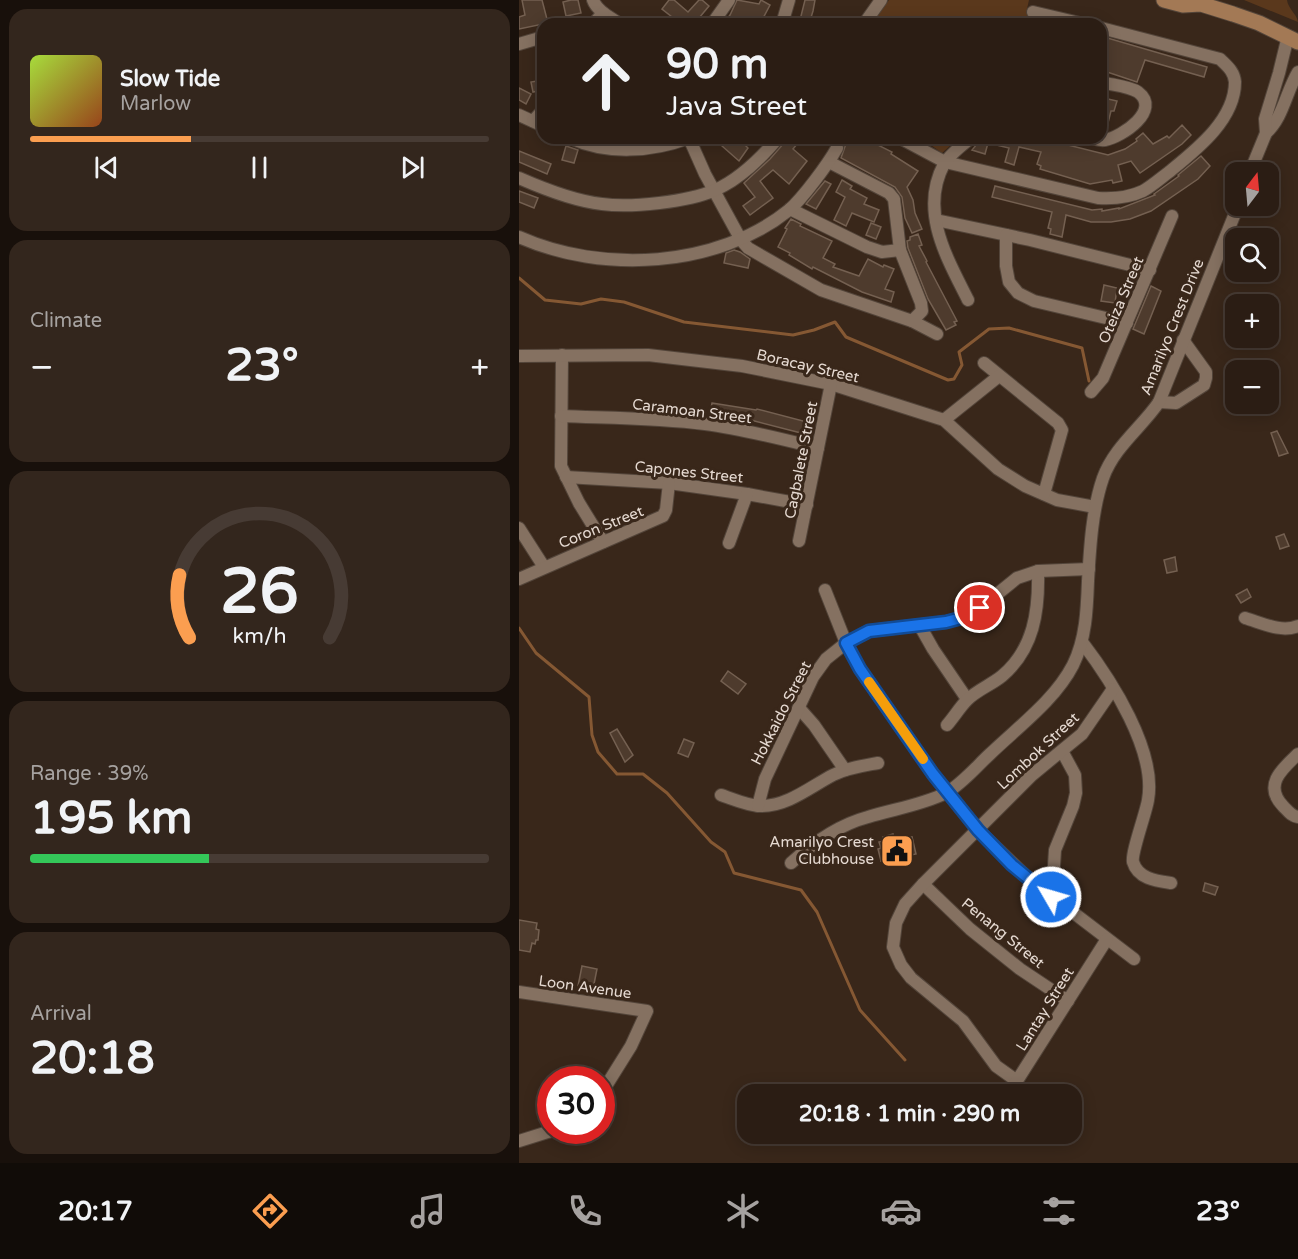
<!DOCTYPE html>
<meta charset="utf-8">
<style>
:root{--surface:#2b1d14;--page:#33261d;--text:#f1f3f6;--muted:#a6a2a0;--line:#473b34;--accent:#fb9e50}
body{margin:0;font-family:"Varela Round",sans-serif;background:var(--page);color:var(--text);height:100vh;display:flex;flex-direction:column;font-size:22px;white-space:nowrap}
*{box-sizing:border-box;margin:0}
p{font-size:20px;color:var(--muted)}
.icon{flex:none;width:33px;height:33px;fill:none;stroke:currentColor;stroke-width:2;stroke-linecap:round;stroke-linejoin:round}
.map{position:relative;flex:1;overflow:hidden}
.side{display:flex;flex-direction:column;gap:9px;padding:9px;background:#18100b;width:519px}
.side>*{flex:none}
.guide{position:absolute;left:18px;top:18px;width:570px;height:126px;border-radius:18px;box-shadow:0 3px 15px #0003,0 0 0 2px var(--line);background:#2b1d14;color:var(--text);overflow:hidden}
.needle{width:39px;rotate:16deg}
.controls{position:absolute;left:706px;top:162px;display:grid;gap:12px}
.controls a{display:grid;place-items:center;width:54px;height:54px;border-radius:12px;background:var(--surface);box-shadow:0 3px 15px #0003,0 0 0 2px var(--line);font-size:30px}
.speed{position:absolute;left:18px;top:1066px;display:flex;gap:12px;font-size:30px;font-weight:700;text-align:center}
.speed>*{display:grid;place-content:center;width:78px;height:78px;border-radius:50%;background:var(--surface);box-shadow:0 3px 15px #0003,0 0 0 2px var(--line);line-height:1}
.speed .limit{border:9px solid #d22;background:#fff;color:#111}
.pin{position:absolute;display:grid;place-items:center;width:51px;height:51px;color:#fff;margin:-26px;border:3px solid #fff;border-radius:50%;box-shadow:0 2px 6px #0007}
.me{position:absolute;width:66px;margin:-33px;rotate:308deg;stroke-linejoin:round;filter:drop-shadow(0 0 4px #0008)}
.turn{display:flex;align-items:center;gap:21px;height:126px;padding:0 30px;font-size:27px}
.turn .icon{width:78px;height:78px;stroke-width:2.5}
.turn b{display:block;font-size:42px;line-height:51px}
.big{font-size:45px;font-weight:700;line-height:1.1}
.side .card{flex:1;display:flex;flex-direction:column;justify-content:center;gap:9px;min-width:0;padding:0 21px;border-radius:18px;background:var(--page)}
.side .dial{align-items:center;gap:0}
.dial svg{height:156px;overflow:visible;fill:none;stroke:var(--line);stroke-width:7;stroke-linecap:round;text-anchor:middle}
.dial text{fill:var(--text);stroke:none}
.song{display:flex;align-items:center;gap:18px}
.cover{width:72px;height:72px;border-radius:9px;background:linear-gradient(135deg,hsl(80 70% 55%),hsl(20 70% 35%))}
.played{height:6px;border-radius:3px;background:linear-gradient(90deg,var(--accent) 35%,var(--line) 35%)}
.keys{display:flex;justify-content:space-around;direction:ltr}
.heat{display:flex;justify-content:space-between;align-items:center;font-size:33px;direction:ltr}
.charge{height:9px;border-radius:4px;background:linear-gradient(90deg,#34c759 39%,var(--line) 0)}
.trip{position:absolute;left:218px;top:1084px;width:345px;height:60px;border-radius:18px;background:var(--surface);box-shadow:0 3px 15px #0003,0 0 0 2px var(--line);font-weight:700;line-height:60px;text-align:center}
.tab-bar{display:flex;height:96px;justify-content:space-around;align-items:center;background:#110c08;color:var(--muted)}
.tab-bar .icon{width:42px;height:42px}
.tab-bar .selected{color:var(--accent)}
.tab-bar b{font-size:27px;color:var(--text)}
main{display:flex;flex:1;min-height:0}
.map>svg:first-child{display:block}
</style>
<main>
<section class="side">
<div class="card">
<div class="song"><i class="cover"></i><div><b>Slow Tide</b><p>Marlow</p></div></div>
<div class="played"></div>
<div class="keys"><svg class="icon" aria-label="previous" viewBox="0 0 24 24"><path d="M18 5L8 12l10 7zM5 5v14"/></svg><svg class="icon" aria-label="pause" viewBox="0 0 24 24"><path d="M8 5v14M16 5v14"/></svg><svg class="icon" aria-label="next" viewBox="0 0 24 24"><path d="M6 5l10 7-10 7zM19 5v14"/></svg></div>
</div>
<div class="card"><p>Climate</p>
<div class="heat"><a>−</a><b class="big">23°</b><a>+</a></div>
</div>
<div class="card dial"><svg viewBox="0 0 100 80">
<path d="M14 69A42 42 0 1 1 86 69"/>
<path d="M14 69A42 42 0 0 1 9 37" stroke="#fb9e50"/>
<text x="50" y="56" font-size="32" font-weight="700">26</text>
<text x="50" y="72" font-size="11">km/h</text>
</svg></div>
<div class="card"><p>Range · 39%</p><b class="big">195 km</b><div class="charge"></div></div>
<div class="card"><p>Arrival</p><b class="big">20:18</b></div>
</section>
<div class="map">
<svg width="779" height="1163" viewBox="0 0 779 1163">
<rect width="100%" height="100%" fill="#39271a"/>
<!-- green -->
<g fill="#5a381c">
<path d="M370 0H510L507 13 547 24H352Z"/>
<path d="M725 0H768C769 9 778 14 779 22Z"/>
<path d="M402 138H440L423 153Z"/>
</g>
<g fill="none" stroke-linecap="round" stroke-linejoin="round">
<!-- stream -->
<g stroke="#855833" stroke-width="3">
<path d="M0 278 26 300 62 304 82 299 105 302 165 322 274 335 295 330 316 322 327 337 429 380 435 379 443 365 440 352 470 329 490 328 563 348 570 381"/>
<path d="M0 628 17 653 70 697 73 735 79 752 98 774H124L148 793 192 842 206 852 215 873 282 890 298 912 341 1010 386 1060"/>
</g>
</g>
<!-- building -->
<g fill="#4e3b2d" stroke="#746051" stroke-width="1.5">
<path d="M3 0H23L29 23 0 29V17L6 15Z"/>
<path d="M52 0H59L62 13 47 16 44 2Z"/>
<path d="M150 0H155L169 12 180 0H183L190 6 175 24H162L143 9Z"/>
<path d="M218 0 240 4 242 0 251 5 241 24H204L211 15Z"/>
<path d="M286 0H296L294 11 290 24H280Z"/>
<path d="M585 37 688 67 685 77 626 60 618 82 582 70V46Z"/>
<path d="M24 80V90L14 92 12 82Z"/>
<path d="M0 88 12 94 7 104 0 100Z"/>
<path d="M589 99 598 101 595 111H592L589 123 582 122V103L587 104Z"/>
<path d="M663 125 672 135 663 144 621 173 612 161 599 165 603 181 594 183 593 180 571 184 521 169 522 166 518 164 522 152 500 147 495 165 486 162 490 148 469 143 466 154 453 150 463 138H521L589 155 606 149 618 141 617 139 624 133 634 144 648 136 650 138Z"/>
<path d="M194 138H219L229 148 220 161Z"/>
<path d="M267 138H283L274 149 288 161 270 184 254 170 241 181 254 198 231 215 224 206 236 197 225 183 251 159 265 143Z"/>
<path d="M329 138H345L373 152 372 154 399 171 388 187 394 200 396 213 403 229 393 233 386 218 383 197 376 187 322 158Z"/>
<path d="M47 146 59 150 55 163 43 160Z"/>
<path d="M0 151 32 164 28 174 0 162Z"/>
<path d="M682 156 691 166 679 179 632 211 611 219 592 222H572L547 215 543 237 531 234 532 229 529 228 533 212 473 197 476 186 573 210 583 209V211L600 208V209L636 195 635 194 660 176 659 175Z"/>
<path d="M323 180 333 186 331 189 348 198 345 204 360 210 355 222 333 213 327 226 315 220 326 197 317 192Z"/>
<path d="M306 181 312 184 297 209 287 204Z"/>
<path d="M0 191 19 198 15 208 0 202Z"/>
<path d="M272 219 282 224 281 226 313 241 304 258 316 264 314 267 340 276 349 259 364 267 365 265 375 269 366 289 375 292 372 302 343 292 294 267 293 269 270 255 271 253 259 247 268 229 266 228Z"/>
<path d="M352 223 362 227 357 239 347 235Z"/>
<path d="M399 234 403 245 400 246 408 261 407 262 438 321 435 322 437 325 427 330 409 299 389 248 388 241 391 240V237Z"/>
<path d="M215 250 221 252 231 259 229 268 205 263 207 253Z"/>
<path d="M585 285 598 288 596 303 582 301Z"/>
<path d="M632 286 642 291 625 334 614 329Z"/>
<path d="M193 403 237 410 238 409 288 422 286 434 224 418V420L191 414Z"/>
<path d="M758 431 769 453 760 456 752 433Z"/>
<path d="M765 534 770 546 761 549 757 537Z"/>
<path d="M656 557 658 571 648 573 645 560Z"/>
<path d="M728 589 732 597 722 603 717 595Z"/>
<path d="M209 671 227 684 219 694 202 681Z"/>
<path d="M98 729 114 755 106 762 91 733Z"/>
<path d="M165 739 175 743 169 757 159 753Z"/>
<path d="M374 834 375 838 383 837V839L393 837 397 854 387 856V859L366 864 365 860 362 861 359 849 362 848 360 842 365 841 364 837Z"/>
<path d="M686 883 699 887 696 895 684 891Z"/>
<path d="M0 920 18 923 17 929 20 930 19 940H17L16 944 13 943 11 952 0 950Z"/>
<path d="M63 966 78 969 74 989 59 986Z"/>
</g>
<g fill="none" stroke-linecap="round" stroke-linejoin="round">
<defs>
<g id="street">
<path d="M74 0C78 11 91 17 101 24"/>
<path d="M514 12 565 24"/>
<path d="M74 24 84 13"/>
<path d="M193 24 210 0"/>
<path d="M263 24 270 0"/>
<path d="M345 24 362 0"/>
<path d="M0 44 24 37"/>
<path d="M0 115 24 126"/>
<path d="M14 121 24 110"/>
<path d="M747 133C764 118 767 92 779 72"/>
<path d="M51 138C89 155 132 152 170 138"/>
<path d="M170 138 186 174 222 240 229 248 302 290 393 321 418 334"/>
<path d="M381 138 426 162 579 198C595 199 609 198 624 191 633 186 642 178 650 172 677 150 716 120 716 82 715 71 708 66 701 59L582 28"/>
<path d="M572 138C577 139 581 141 586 140 603 137 643 110 619 92 610 86 593 85 582 82"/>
<path d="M310 162 370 193 375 199 381 250 402 303 403 311 393 321"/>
<path d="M731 172 747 133 746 119 760 73 769 36"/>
<path d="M0 178C25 189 55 201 83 204 112 208 169 202 196 190 221 179 241 159 259 138"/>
<path d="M271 209 348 247 363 252 381 250"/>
<path d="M417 220 511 240 631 270"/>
<path d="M487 235V266L490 282 499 293 515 301 608 323"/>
<path d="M0 237C83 274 198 268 270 210 284 198 309 164 318 148"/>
<path d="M449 300C428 258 400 211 425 164 431 154 443 145 452 138"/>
<path d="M43 355 42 466 60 503 84 542"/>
<path d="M0 356 129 355 223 366 312 384 425 420 479 469 506 486 538 500 576 507"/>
<path d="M465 363 539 423 543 430 525 494"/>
<path d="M572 392 584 378 653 216"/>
<path d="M640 402 657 403 685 385 687 378V372L664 340"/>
<path d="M42 416C90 418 138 418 186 424 224 429 262 439 299 448"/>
<path d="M425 420 480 376"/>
<path d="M47 477 150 483 228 494 288 505"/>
<path d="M0 528 25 567"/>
<path d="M280 541 312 384"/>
<path d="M210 543 228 494"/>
<path d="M0 579 144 516 147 510 150 483"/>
<path d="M306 590 327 643 341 669 414 774 459 830 509 878 615 959"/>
<path d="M726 618C743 623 762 633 779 626"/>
<path d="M401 626 414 649 448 699"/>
<path d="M563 642C592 680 638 751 629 800 627 813 612 853 614 862 619 879 638 881 652 883"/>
<path d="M280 708 295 725 326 770"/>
<path d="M428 725C435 717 441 707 448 700 458 690 472 685 483 676 515 649 520 611 519 571"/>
<path d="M779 754C763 769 744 785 764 806 769 811 772 816 779 817"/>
<path d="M202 795C214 799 229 806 242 806 269 806 291 787 314 775 328 768 343 766 359 763"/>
<path d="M239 806 246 779 294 677 307 659 327 643 350 631 427 622 442 618 461 608 498 578 519 571 570 569"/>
<path d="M272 863C295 842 319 825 349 817 375 809 403 805 427 793 443 784 458 766 471 754 499 727 536 700 554 665 567 639 568 609 569 581 571 547 573 510 584 478 595 447 623 427 640 402L719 206"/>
<path d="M404 884 451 929 501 969 549 1001"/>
<path d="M533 897 536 850 554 806 557 793 556 775 543 751"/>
<path d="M0 992 128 1011 112 1046 82 1094"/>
<path d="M498 1081 477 1066 444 1021 392 978 382 965 374 947 377 923 386 904 404 884 513 775 563 734 594 689"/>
<path d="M489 1095 588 939"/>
<path d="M0 1141 32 1131"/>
</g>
<path id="secondary" d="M645 0 664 5 682 4 714 14 740 23 779 42"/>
</defs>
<!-- street casing -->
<use href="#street" stroke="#53453a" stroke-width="14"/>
<!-- secondary casing -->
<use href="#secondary" stroke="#53453a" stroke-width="17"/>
<!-- street -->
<use href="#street" stroke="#857161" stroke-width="12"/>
<!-- secondary -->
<use href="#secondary" stroke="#a37955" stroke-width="15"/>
</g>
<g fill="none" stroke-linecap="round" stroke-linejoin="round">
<defs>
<path id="route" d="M461 608 442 618 427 622 350 631 327 643 341 669 414 774 459 830 493 865 532 897"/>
</defs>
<!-- route casing -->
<use href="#route" stroke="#114b97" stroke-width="15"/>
<!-- route -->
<use href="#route" stroke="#1a73e8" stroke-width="10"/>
<!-- slow -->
<path stroke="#f59e0b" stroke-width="10" d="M350 682 404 759"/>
</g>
<!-- icons -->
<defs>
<symbol id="civic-square" viewBox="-11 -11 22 22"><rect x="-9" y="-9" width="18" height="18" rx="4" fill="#fb9e50" stroke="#39271a"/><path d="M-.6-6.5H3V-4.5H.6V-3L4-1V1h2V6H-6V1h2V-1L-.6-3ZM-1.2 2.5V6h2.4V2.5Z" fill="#111"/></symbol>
</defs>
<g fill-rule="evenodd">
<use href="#civic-square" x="359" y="832" width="38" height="38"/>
</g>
<g text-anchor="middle" stroke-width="6" stroke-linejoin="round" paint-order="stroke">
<!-- street labels -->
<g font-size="15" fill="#e6dad2" stroke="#39271a">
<text transform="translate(602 300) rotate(-67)" y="5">Oteiza Street</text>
<text transform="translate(653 327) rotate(-68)" y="5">Amarilyo Crest Drive</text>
<text transform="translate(289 366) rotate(13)" y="5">Boracay Street</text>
<text transform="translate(173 411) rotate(7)" y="5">Caramoan Street</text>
<text transform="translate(282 460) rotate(-79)" y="5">Cagbalete Street</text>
<text transform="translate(170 472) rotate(6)" y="5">Capones Street</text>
<text transform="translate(82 527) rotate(-22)" y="5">Coron Street</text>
<text transform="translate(262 713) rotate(-63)" y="5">Hokkaido Street</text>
<text transform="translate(519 751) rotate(-43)" y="5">Lombok Street</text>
<text transform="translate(484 933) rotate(39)" y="5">Penang Street</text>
<text transform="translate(66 987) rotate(8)" y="5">Loon Avenue</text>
<text transform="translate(526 1009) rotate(-58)" y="5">Lantay Street</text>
</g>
<!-- poi labels -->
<g font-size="15" fill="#e6dad2" stroke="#39271a" text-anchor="end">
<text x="355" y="847">Amarilyo Crest<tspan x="355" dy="17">Clubhouse</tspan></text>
</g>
</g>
</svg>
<div class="controls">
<a><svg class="needle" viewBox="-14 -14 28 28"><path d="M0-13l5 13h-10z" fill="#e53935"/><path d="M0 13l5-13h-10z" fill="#a6a2a0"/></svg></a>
<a><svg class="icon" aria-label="search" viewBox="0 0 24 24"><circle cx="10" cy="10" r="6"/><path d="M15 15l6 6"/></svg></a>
<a>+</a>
<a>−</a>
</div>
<div class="speed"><div class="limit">30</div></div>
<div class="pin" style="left:461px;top:608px;background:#d93025"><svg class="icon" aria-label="arrive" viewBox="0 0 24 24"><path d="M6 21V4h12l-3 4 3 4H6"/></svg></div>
<svg class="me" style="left:532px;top:897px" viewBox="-20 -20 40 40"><circle r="17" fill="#1a73e8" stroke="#fff" stroke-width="3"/><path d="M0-11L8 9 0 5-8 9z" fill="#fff"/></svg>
<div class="trip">20:18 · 1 min · 290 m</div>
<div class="guide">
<div class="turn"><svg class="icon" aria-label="ahead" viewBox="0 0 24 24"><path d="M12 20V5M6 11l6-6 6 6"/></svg><div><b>90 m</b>Java Street</div></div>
</div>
</div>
</main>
<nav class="tab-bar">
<b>20:17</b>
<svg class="icon selected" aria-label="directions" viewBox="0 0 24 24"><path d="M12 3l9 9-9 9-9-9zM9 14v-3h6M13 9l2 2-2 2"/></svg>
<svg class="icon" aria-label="music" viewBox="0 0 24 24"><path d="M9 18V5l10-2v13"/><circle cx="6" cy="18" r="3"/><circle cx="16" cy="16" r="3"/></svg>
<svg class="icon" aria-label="phone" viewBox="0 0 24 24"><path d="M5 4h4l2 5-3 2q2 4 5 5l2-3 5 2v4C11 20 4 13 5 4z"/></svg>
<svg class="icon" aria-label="climate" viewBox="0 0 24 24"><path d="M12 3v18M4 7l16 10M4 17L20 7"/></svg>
<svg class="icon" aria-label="car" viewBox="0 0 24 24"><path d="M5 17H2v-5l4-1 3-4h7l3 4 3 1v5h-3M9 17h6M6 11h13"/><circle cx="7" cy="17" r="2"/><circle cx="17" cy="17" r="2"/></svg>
<svg class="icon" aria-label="filters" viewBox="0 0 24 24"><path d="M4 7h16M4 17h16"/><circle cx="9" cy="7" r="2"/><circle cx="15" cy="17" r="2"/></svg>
<b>23°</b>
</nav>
